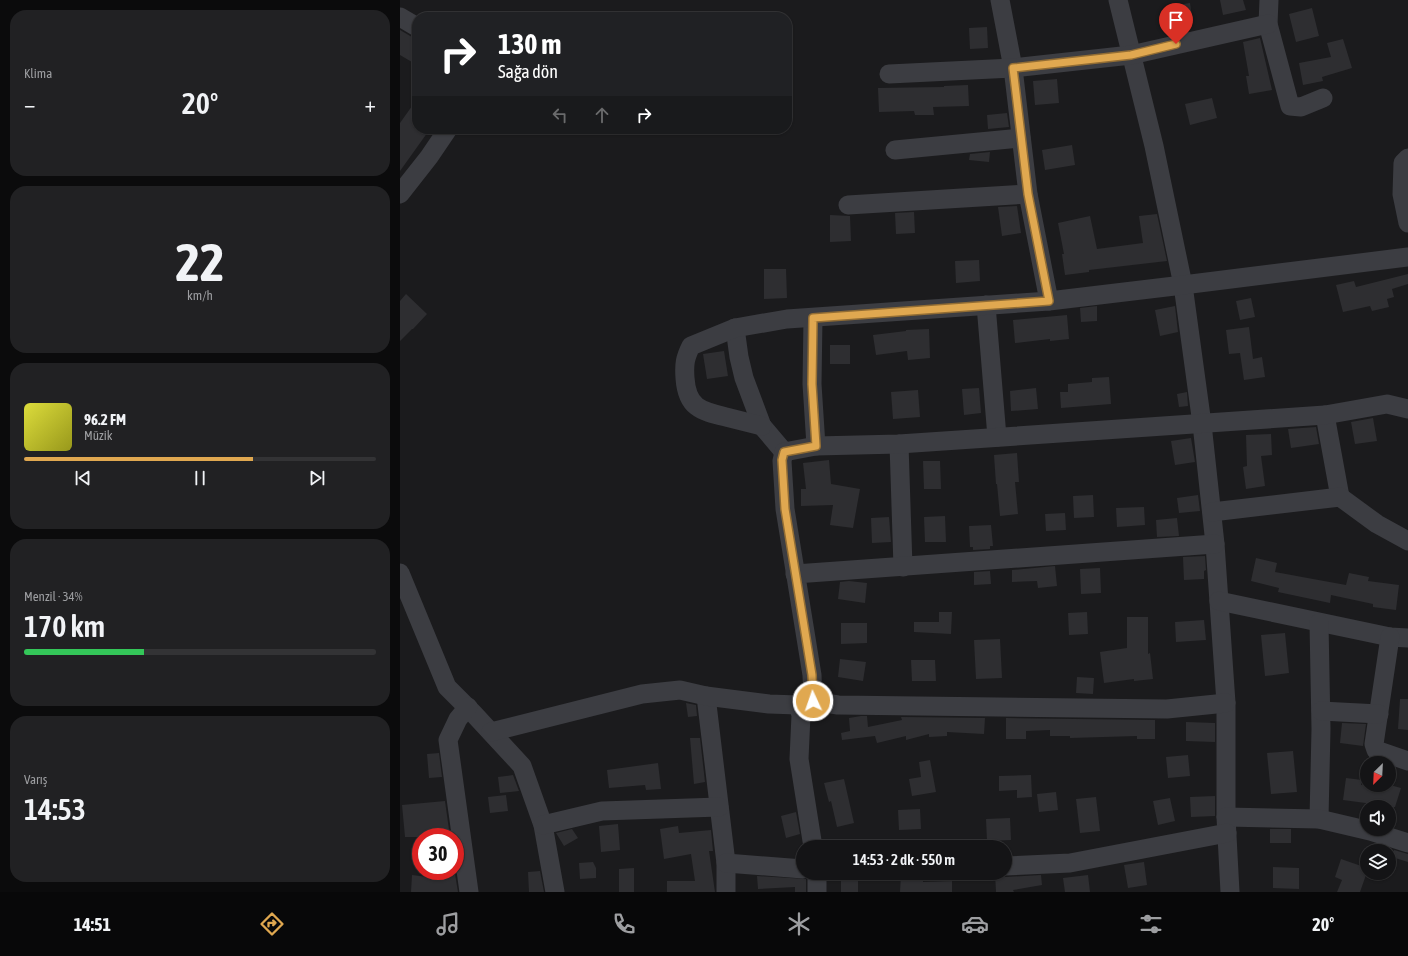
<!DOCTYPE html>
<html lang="tr">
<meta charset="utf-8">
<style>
:root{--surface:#141416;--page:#212123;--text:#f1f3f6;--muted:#9d9ea1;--line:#333335;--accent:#e0a850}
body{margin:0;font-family:"Asap Condensed",sans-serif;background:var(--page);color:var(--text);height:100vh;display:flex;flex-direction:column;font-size:15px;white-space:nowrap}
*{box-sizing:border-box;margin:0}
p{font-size:13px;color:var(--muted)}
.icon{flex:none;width:22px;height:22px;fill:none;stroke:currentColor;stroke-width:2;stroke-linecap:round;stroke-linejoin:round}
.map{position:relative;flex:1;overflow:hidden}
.sheet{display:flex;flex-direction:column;gap:10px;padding:10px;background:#0b0b0c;width:400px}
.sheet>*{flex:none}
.top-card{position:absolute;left:12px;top:12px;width:380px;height:122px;border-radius:16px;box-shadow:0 1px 3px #0004,0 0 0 1px var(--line);background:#202124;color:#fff;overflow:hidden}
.needle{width:26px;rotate:204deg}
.tools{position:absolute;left:960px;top:756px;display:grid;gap:8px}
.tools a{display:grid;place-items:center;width:36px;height:36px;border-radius:50%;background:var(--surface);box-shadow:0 1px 3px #0004,0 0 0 1px var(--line);font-size:20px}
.speed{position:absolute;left:12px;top:828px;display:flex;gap:8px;font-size:20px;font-weight:700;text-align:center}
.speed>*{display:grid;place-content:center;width:52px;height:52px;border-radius:50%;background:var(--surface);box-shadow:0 1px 3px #0004,0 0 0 1px var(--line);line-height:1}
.speed .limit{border:6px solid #d22;background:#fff;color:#111}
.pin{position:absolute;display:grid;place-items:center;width:34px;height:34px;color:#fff;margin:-41px -17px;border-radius:50% 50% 50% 0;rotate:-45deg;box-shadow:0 0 4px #0007}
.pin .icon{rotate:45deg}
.me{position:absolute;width:44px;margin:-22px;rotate:357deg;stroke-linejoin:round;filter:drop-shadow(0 0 3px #0008)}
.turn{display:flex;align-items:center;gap:14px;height:84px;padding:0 20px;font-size:18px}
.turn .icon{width:52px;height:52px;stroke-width:2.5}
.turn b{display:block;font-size:28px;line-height:34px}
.lanes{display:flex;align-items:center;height:38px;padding:0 20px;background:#0003;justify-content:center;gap:20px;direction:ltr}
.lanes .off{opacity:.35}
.big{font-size:30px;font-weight:600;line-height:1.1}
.sheet .tile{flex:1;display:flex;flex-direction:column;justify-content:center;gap:6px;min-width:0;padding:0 14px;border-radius:16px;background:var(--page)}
.sheet .dial{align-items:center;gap:0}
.dial b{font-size:52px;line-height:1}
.song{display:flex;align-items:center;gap:12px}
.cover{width:48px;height:48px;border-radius:6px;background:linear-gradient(135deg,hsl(60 70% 55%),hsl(60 70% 35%))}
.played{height:4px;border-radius:2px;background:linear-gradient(90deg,var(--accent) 65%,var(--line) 65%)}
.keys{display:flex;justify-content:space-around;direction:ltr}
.heat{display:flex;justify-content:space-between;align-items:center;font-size:22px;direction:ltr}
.charge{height:6px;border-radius:3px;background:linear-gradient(90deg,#34c759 34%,var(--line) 0)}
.trip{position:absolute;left:396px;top:840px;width:216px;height:40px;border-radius:20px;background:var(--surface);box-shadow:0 1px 3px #0004,0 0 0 1px var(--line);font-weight:600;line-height:40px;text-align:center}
.menu{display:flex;height:64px;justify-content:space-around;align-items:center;background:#080809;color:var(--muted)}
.menu .icon{width:28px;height:28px}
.menu .selected{color:var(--accent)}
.menu b{font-size:18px;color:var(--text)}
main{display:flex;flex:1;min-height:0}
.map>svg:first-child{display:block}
</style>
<main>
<section class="sheet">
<div class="tile"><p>Klima</p>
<div class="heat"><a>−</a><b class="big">20°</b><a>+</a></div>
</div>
<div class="tile dial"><b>22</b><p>km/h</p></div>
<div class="tile">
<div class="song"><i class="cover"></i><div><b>96.2 FM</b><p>Müzik</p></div></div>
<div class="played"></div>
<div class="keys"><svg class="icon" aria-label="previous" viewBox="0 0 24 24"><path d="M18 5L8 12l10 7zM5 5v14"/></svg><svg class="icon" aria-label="pause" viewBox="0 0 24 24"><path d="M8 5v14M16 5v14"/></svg><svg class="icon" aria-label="next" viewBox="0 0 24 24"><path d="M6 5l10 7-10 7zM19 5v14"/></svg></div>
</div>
<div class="tile"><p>Menzil · 34%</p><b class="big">170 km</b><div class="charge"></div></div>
<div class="tile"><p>Varış</p><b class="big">14:53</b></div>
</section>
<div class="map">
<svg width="1008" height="892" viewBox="0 0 1008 892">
<rect width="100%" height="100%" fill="#1b1b1d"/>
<!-- building -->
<g fill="#2e2e31">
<path d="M820 0H843L846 10 823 15Z"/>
<path d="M790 3 793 23 767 26 765 7Z"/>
<path d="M912 8 919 36 896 42 889 14Z"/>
<path d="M587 27 588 48 570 49 569 28Z"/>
<path d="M0 30 17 40V65L0 55Z"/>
<path d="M860 38 872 90 849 94 846 76H849L843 42Z"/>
<path d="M943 39 952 68 922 77 923 81 903 85 899 63 931 57 927 43Z"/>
<path d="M657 79 659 103 635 105 633 81Z"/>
<path d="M568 85 569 106 533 107 534 115H515L514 111 479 112 478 88 544 87V86Z"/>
<path d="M812 98 817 118 790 125 785 104Z"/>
<path d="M17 99V129H30L0 171V123Z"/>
<path d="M607 113 609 127 588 129 587 115Z"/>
<path d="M672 145 675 165 645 170 642 150Z"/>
<path d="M590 152 589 162 569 160 570 154Z"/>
<path d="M617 206 621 233 602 236 598 207Z"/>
<path d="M514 212 515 233 496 234 495 213Z"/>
<path d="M757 214 767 261 689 270V272L665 275 662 254H664L658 223 690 216 697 249 743 243 739 216Z"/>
<path d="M430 215 450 216 451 241 430 242Z"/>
<path d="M579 260 580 281 556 283 555 261Z"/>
<path d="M364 269H386L387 298 364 299Z"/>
<path d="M1008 274V284L992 289 994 297 987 299 989 307 972 311 970 306 943 312 936 285 954 281 956 287Z"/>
<path d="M6 294 27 314 13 329H12L0 341V301Z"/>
<path d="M851 298 855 317 840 320 836 301Z"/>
<path d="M697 306V321L681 322 680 308Z"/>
<path d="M775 306 778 332 760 336 755 310Z"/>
<path d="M667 315 669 339 650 341V339L615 343 613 320Z"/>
<path d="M849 327 853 359 862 357 865 377 844 380 840 353 829 354 826 330Z"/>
<path d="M529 329 530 358 508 360 507 351 476 355 473 335 506 331V330Z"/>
<rect x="430" y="345" width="20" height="19"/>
<path d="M324 351 328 376 307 379 303 354Z"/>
<path d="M709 377 711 404 661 408 660 392H668V384L692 382V378Z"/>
<path d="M579 388 581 413 564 415 562 389Z"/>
<path d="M636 388 638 409 611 411 610 391Z"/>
<path d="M518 390 520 417 493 419 491 392Z"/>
<path d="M787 392 788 406 779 407 777 394Z"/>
<path d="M973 418 977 441 955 444 951 422Z"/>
<path d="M916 427 919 444 891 448 888 429Z"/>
<path d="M871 434 872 455 861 456 865 486 846 489 843 467 847 466 846 435Z"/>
<path d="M791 438 795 462 775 465 771 441Z"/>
<path d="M617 453 619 482H615L618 514 600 516 597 484H596L594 455Z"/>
<path d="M429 460 431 484 460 489 453 528 430 525 433 505 401 506V489H406L403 463Z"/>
<path d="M523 461H540L541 489H524Z"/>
<path d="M693 495 694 517 674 518 673 496Z"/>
<path d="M798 495 800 511 779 513 777 498Z"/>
<path d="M744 507 745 525 717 527 716 508Z"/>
<path d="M665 513 666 530 646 531 645 514Z"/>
<path d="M545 516 546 542H525L524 517Z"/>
<path d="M489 517 491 542 472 543 471 518Z"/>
<path d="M777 518 779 536 757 537 756 520Z"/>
<path d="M591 525 593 546H590V549L573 550V547H570L569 526Z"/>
<path d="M805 556 806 570 804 571V579L784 580 783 557Z"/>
<path d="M856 558 877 563 875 572 913 579 946 585 949 573 969 577 968 581 999 585 996 610 973 607V604L931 595 930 603 878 592 879 588 851 581Z"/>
<path d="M655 566 657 586 638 588 637 581 612 582V570Z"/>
<path d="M700 568 701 593 681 594 680 569Z"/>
<path d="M590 571 591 584 574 585V572Z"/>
<path d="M449 581 467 583 465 603 438 599 440 582Z"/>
<path d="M539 612H552L551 634 514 632V622H539Z"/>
<path d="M687 612 688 634 669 635 668 613Z"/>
<path d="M727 617H748V654L750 653 753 679 734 681V679L704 683 700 652 727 648Z"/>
<path d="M804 620 806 640 776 642 775 622Z"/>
<path d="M441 623H467V643L441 644Z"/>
<path d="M885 633 889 673 865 676 861 635Z"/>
<path d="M600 639 602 678 576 679 574 640Z"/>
<path d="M440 659 466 662 463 681 438 677Z"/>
<path d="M511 660H535L536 681H512Z"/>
<path d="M677 677 694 678 693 694 676 693Z"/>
<path d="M1000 699H1008V730L998 729Z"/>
<path d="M286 703 296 705 297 716 288 717Z"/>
<path d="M461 716H467L468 727 502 720 501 717H503L585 718 584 734 547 732V736L529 737V734L506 740V736L477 743 475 736 442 740 441 733 450 731 449 718Z"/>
<path d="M606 718 755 720V739H737V736L670 738V736H650V730L626 731V739H606Z"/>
<path d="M786 722 815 723V742L786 741Z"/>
<path d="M942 723 966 724 963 746 940 743Z"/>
<path d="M290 738H300L305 782 294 784Z"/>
<path d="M893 751 897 792 871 794 867 753Z"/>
<path d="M39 753 42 777 29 778 27 754Z"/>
<path d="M788 755 790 776 768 778 766 757Z"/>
<path d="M530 760 536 792 512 796 509 779 521 777 519 762Z"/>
<path d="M258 763 261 789 246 790 245 785 209 788 207 770Z"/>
<path d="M113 775 119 791 100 793 98 777Z"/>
<path d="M631 775 632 797 617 798V790L599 791V776Z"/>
<path d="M946 778 962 780 961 785H990L1001 788 995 807H972L973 804 943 800Z"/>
<path d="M444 779 454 823 437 827 431 801 429 802 424 783Z"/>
<path d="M656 792 658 810 639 812 637 794Z"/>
<path d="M106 795 108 811 90 813 88 797Z"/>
<path d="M815 796V816L791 817 790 797Z"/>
<path d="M696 797 700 831 680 833 676 799Z"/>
<path d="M770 798 775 821 758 825 753 801Z"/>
<path d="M45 801 50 837H5L2 805Z"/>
<path d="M520 809 521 829 499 830 498 810Z"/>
<path d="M396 812 400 834 386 838 381 816Z"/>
<path d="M610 818 611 840 587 841 586 819Z"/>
<path d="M218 824 220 850 201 852 199 826Z"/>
<path d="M278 826 279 833 311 830 313 851H309L315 892H267V881H295L291 854 264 859 260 829Z"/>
<path d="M172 829 178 838 164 846 156 833Z"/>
<rect x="870" y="829" width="21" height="14"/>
<path d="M994 850 1008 854V862L992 857Z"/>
<path d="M941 859 967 868V872L960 892H937L942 880 935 877Z"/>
<path d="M193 862 196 868V878L180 879 179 863Z"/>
<path d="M744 862 747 885 728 888 724 865Z"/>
<path d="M873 867 899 868V889L873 888Z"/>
<path d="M234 868V892H219V869Z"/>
<path d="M140 871 144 892H129L128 872Z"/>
<path d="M595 873 606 877 641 875 642 885 613 890 614 892H596Z"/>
<path d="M55 874 58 892H11L12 875 43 879 42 876Z"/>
<path d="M501 874 523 875V882L552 881V892H500Z"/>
<path d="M688 875 690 892H665L663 878Z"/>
<path d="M357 876 406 879V892H395V887L358 889Z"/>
<path d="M458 880V892H441V881Z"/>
</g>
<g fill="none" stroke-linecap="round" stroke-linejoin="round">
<!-- minor -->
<g stroke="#3c3d42" stroke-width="19">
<path d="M600 0 613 68 628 194 649 301"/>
<path d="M718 0 754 146 783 285 802 424 815 544 826 703V817L830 892"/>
<path d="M869 0 868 24 890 106 901 107 923 98"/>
<path d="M0 17 17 27"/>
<path d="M489 74 613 68 731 55 868 24"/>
<path d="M495 150 621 138"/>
<path d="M1008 158 1003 163 1002 194 1008 223"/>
<path d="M0 194 29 157 48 129"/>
<path d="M448 205 628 194"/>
<path d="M586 305 597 437"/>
<path d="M413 318 412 384 416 446"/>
<path d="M335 328 339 357 344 378 362 426 384 452"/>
<path d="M925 415 940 497"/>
<path d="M362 426C350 423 338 420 326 417 301 411 287 408 285 378 284 364 285 358 291 346L335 328 387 319 649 301 783 285 1008 257"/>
<path d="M499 444 503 567"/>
<path d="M384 452 416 446 499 444 925 415 987 404 1008 409"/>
<path d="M384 452 382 461 385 509 412 675 413 701"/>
<path d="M812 512 940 497 977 524 1008 541"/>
<path d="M0 573 47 687 73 713 122 766 143 825 155 892"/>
<path d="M395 574 815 544"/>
<path d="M819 601 990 637 1008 638"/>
<path d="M919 623 921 729 919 819"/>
<path d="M990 637 974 744 976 750 1008 761"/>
<path d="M306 696 326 863V892"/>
<path d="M398 705 401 715 399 759 413 847"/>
<path d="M68 707 58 719 48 740 69 892"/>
<path d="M921 711 979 714"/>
<path d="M91 732 242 694 280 690 306 696 369 704 398 705 413 701 438 705 767 709 826 703"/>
<path d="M826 817 919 819 970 831 1008 843"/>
<path d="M143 825 202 811 319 807"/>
<path d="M326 863 403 869"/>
<path d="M605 866 670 863 827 833"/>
<path d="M417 873V892"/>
</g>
</g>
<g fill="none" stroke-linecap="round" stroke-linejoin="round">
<defs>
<path id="route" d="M413 701 412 675 385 509 382 460 384 452 416 446 412 384 413 318 649 301 628 194 613 68 731 55 776 44"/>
</defs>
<!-- route casing -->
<use href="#route" stroke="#926d34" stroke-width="10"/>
<!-- route -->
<use href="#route" stroke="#e0a850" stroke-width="7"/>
</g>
</svg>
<div class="tools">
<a><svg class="needle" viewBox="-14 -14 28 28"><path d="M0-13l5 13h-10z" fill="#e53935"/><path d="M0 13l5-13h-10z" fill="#9d9ea1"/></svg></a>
<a><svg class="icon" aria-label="sound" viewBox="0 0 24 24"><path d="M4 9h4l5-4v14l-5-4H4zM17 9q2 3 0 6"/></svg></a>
<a><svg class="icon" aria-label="layers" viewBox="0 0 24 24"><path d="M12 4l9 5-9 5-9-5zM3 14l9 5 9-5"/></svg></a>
</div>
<div class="speed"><div class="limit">30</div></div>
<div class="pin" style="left:776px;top:44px;background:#d93025"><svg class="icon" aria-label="arrive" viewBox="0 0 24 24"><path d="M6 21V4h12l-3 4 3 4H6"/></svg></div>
<svg class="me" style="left:413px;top:701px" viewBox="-20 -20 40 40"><circle r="17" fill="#e0a850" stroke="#fff" stroke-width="3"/><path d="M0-11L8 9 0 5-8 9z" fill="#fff"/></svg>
<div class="trip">14:53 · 2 dk · 550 m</div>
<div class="top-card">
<div class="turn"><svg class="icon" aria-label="right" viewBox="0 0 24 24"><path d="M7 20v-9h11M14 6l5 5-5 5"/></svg><div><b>130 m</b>Sağa dön</div></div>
<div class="lanes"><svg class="icon off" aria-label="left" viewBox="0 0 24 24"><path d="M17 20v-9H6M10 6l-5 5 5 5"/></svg><svg class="icon off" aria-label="ahead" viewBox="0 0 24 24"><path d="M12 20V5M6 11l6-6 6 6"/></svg><svg class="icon" aria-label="right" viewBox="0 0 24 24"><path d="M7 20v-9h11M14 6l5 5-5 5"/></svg></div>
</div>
</div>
</main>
<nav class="menu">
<b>14:51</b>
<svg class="icon selected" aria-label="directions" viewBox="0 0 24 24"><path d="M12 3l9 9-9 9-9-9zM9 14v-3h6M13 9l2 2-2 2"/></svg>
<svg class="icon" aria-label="music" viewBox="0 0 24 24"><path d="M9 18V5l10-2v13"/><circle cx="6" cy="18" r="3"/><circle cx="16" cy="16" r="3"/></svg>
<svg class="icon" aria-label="phone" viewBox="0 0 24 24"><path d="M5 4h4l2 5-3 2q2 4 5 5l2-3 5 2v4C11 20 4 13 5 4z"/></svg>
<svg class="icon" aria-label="climate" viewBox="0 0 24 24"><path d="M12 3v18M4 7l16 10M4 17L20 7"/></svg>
<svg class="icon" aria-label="car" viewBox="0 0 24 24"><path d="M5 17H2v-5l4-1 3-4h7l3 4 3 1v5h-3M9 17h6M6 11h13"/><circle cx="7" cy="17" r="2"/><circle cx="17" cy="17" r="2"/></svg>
<svg class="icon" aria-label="filters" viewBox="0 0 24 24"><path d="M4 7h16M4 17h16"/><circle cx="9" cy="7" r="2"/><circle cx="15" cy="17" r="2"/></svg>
<b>20°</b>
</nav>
